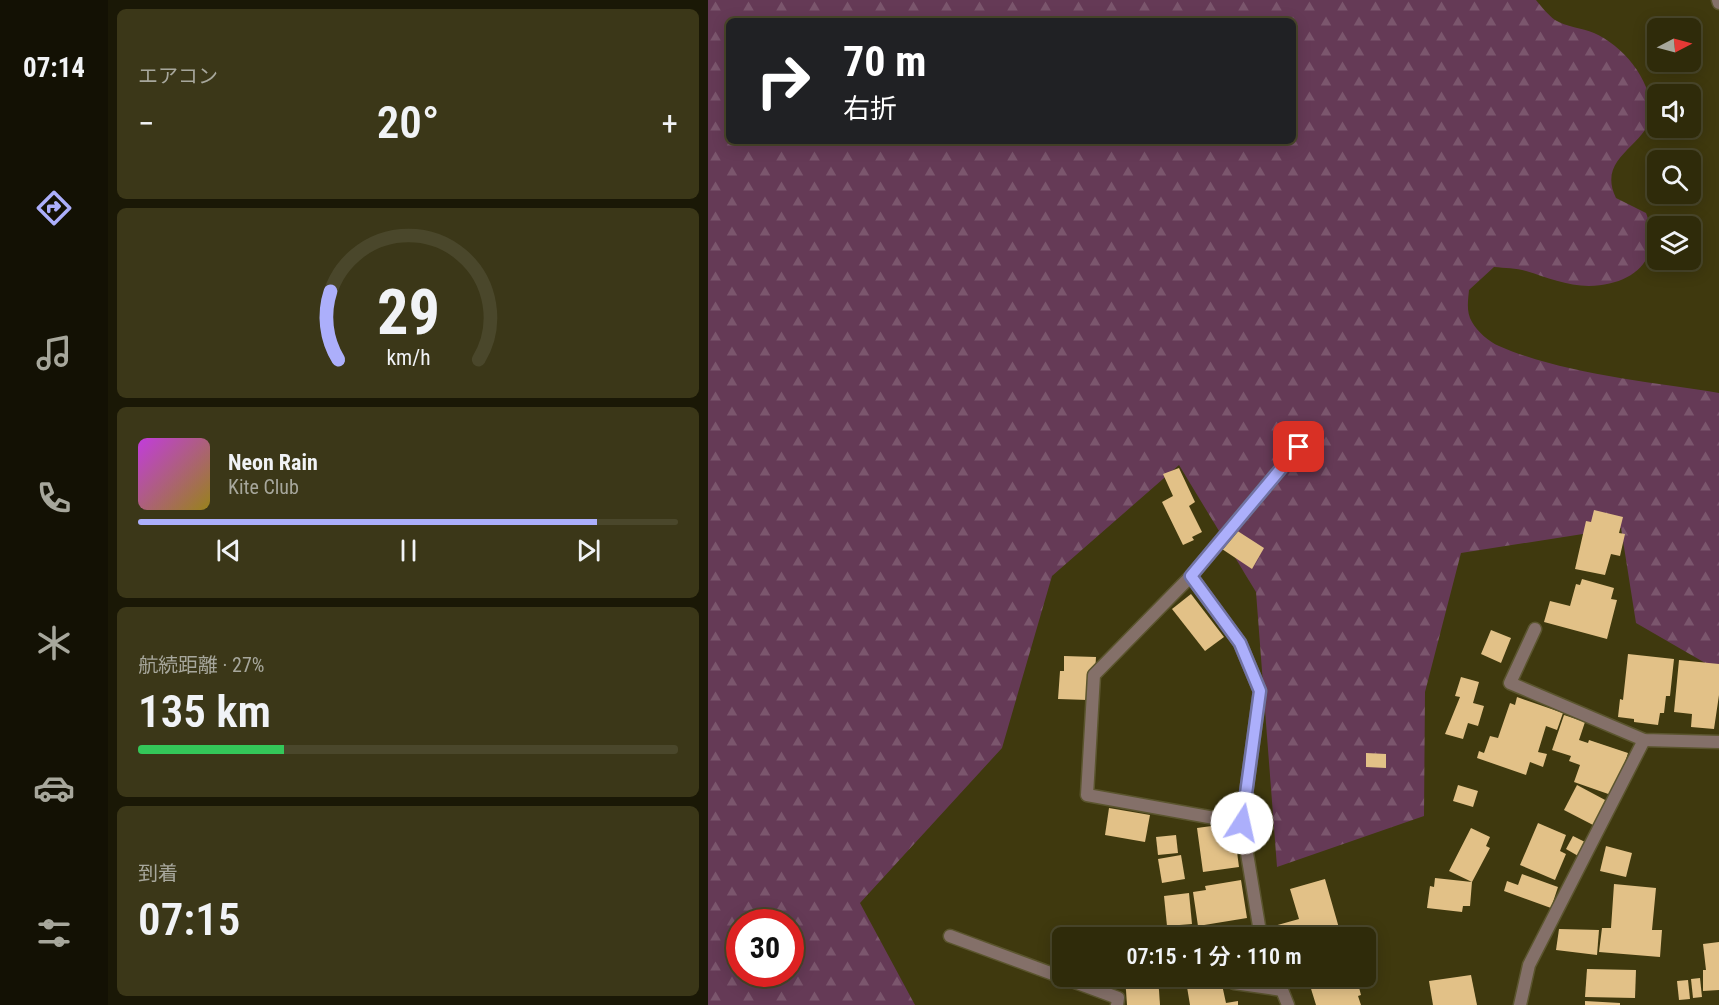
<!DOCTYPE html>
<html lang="ja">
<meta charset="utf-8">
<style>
:root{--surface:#2f2b0a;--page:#3b3718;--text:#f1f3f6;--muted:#a7a79c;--line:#4a472b;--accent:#acaffb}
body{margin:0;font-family:"Roboto Condensed","Noto Sans JP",sans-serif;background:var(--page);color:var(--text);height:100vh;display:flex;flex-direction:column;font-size:22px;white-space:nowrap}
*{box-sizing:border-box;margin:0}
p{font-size:20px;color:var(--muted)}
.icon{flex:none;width:33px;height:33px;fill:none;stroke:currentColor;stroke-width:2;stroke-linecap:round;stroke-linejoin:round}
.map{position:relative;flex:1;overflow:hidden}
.side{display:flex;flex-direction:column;gap:9px;padding:9px;background:#1a1806;width:600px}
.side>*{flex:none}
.guide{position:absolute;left:18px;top:18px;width:570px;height:126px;border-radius:9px;box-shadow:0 3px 15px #0003,0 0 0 2px var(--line);background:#202124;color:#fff;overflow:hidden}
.needle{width:39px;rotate:84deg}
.buttons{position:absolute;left:939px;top:18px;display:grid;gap:12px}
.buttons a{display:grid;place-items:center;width:54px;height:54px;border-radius:9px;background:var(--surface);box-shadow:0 3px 15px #0003,0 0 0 2px var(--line);font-size:30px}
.speed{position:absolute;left:18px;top:909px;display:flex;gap:12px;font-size:30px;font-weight:700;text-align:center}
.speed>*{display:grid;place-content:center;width:78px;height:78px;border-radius:50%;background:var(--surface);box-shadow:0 3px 15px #0003,0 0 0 2px var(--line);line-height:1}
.speed .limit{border:9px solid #d22;background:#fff;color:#111}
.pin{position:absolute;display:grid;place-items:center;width:51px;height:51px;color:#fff;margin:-26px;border-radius:12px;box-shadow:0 3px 9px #0006}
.me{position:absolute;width:66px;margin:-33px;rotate:10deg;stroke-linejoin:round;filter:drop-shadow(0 0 4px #0008)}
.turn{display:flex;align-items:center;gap:21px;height:126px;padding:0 18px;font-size:27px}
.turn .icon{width:78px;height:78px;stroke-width:2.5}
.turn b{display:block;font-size:42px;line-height:51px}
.big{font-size:45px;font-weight:600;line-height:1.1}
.side .widget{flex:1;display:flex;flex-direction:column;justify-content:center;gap:9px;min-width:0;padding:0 21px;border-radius:9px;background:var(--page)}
.side .dial{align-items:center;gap:0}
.dial svg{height:156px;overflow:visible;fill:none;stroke:var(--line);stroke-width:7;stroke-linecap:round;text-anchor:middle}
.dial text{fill:var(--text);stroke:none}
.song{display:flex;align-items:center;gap:18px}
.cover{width:72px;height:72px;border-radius:9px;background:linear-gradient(135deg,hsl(290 70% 55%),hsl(50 70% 35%))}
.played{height:6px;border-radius:3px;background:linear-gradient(90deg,var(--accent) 85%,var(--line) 85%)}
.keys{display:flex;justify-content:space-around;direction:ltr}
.heat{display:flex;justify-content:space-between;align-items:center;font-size:33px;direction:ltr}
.charge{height:9px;border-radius:4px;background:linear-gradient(90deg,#34c759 27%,var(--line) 0)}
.trip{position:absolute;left:344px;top:927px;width:324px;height:60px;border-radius:9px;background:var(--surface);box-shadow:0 3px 15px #0003,0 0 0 2px var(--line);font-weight:600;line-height:60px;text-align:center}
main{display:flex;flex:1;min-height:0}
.tab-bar{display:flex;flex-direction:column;width:108px;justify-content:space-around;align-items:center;background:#131104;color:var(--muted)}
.tab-bar .icon{width:42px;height:42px}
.tab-bar .on{color:var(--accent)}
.tab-bar b{font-size:27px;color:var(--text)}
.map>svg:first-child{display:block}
</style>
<main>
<nav class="tab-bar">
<b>07:14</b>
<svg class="icon on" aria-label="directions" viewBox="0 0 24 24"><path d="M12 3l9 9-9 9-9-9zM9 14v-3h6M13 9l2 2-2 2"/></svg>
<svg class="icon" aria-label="music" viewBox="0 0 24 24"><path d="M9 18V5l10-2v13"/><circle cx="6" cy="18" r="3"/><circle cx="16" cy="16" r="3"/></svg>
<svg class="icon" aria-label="phone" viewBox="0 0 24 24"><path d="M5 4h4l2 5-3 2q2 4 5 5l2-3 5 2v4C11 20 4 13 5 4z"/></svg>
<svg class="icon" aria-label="climate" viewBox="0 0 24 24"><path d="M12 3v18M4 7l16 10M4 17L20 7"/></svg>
<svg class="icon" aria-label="car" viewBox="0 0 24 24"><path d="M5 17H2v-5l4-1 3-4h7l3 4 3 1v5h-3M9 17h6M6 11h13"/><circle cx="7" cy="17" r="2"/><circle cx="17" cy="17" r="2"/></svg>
<svg class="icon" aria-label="filters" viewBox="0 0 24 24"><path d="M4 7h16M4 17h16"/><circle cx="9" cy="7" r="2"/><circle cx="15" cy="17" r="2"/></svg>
</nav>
<section class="side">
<div class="widget"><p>エアコン</p>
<div class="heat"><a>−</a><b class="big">20°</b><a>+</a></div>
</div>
<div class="widget dial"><svg viewBox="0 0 100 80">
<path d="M14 69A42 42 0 1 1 86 69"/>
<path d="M14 69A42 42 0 0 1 10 34" stroke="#acaffb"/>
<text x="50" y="56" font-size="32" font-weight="700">29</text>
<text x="50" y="72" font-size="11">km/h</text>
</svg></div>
<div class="widget">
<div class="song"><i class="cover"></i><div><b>Neon Rain</b><p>Kite Club</p></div></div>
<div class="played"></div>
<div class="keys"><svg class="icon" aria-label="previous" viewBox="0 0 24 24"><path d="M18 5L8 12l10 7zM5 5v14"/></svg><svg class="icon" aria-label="pause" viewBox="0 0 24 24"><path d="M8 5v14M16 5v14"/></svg><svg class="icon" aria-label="next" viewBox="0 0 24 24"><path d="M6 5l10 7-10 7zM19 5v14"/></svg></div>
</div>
<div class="widget"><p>航続距離 · 27%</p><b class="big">135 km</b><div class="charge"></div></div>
<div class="widget"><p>到着</p><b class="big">07:15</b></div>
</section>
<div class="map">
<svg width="1011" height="1005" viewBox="0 0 1011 1005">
<defs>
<pattern id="forest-firs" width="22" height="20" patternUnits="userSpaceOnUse" patternTransform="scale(1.5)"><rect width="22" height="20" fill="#653a56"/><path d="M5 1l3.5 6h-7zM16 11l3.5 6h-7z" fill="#7b566d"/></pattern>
</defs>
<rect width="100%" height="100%" fill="#3f390e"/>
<!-- forest -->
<path fill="url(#forest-firs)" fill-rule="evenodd" d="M0 0H828C833 6 840 15 847 20 858 27 874 28 886 33 914 45 943 79 943 111 943 146 887 155 908 198L938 213C956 259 926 285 881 286 859 286 838 277 818 271 808 268 797 268 786 267L761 290C760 301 758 312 764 322 769 331 781 342 791 346 855 374 942 382 1011 393V671L928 623 913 528 753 553 717 692 716 816 569 867 548 592 471 465 344 576 294 748 152 903 207 1005H0ZM21 21H585V141H21ZM32 922H82V974H32Z"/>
<!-- building -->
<g fill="#e2c187">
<path d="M471 468 487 502 481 506 494 532 484 537 486 540 475 545 454 502 465 496 455 474Z"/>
<path d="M886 510 915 517 911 533 917 534 912 556 903 554 897 575 867 569 878 521 883 522Z"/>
<path d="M528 530 556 548 544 569 514 549Z"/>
<path d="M874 579 906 588 903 599 909 600 899 639 836 622 842 601 862 606 868 584 872 585Z"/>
<path d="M483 594 516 637 497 651 464 609Z"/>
<path d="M783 630 803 638 793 663 773 654Z"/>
<path d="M920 654 966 659 962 696H958L956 713H952L950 725 926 722V719L910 717 912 699 915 700Z"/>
<path d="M356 656 388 657 387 673 381 672 380 700 350 699 352 671H356Z"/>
<path d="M971 660 1011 664V695L1006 729 983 727 984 714 966 712Z"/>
<path d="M753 677 771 682 765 703 776 706 770 726 760 723 755 739 737 734 752 697 747 696Z"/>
<path d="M809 697 855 713 849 730 838 726 830 752 839 754 835 767 822 762 818 775 769 758 771 751 776 753 782 736 790 738 802 703 807 705Z"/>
<path d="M856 715 877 722 871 740 880 743 881 740 920 753 906 796 866 782 872 765 861 761 863 756 844 750Z"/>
<path d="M658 753 678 754V768L658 767Z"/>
<path d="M750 785 770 791 765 807 745 801Z"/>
<path d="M869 785 899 801 887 826 856 810Z"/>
<path d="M401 808 442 815 437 842 397 835Z"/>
<path d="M830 823 858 835 852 851 858 854 847 880 812 865Z"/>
<path d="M511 825 512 831 526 829 531 867 495 872 489 828Z"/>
<path d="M763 828 782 837 778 846 782 848 764 882 762 906H755L754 912 719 908 722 886 726 887 727 878 764 882 741 871Z"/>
<path d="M468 835 470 853 450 855 448 837Z"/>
<path d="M865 836 879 843 872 857 858 849Z"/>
<path d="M898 846 924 853 918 877 892 871Z"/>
<path d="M473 855 477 879 454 883 450 859Z"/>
<path d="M814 874 850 887 843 908 796 891 799 881 810 885Z"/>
<path d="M617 879 631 928 598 938H569L566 926 591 919 582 889Z"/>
<path d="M533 880 539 918 490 926 485 892 498 890 497 886Z"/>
<path d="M906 884 948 888 944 930H954L952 957 891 952 894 928H903Z"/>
<path d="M481 893 484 924 459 926 456 896Z"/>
<path d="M639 929 642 938H616V937Z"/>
<path d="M851 929 891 930 889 955 848 950Z"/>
<path d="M1011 942V990L995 991V970H998L995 944Z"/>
<path d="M879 969 928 970 927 998 877 997Z"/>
<path d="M763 975 769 1005H725L721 981Z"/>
<path d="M417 976H450L452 1005H419Z"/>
<path d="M607 976H648L653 995 650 996 653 1005H608L600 979Z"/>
<path d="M992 978 994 997 985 998 983 979Z"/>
<path d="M513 980 518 1003 530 1001V1005H482L479 987Z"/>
<path d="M980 980 982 999 971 1000 969 981Z"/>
<path d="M877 1001 912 1003V1005H877Z"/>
</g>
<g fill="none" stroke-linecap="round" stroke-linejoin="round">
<defs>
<g id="minor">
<path d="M1010 0 1011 3"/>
<path d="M483 576 386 675 379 795 534 823"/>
<path d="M827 629 802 683 936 740 1011 742"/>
<path d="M242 936 410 998 409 1005"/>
<path d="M553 938 534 823 552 691 532 643 483 576 591 447"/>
<path d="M565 976 574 990"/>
<path d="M526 983 574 990 580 1005"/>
<path d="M812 1005 821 965 936 740"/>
</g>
</defs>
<!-- minor casing -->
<use href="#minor" stroke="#5b552e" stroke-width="15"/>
<!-- minor -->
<use href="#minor" stroke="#847069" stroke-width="12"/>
</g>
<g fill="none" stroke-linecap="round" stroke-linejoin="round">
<defs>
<path id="route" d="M534 823 552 691 532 643 483 576 591 447"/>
</defs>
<!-- route casing -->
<use href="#route" stroke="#7072a3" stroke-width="15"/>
<!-- route -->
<use href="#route" stroke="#acaffb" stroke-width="10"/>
</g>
</svg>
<div class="buttons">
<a><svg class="needle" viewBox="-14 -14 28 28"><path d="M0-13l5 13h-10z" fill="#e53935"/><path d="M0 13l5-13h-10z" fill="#a7a79c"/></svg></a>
<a><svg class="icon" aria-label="sound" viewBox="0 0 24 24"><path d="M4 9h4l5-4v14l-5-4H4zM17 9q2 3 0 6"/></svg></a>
<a><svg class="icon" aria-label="search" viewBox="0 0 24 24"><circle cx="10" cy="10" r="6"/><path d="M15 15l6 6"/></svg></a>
<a><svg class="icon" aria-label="layers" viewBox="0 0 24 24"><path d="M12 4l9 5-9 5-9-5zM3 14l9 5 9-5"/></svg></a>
</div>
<div class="speed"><div class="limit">30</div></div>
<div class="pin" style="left:591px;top:447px;background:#d93025"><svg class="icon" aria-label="arrive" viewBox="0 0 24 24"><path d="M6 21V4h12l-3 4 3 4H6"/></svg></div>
<svg class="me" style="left:534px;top:823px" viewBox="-20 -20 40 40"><circle r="19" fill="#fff"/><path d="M0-13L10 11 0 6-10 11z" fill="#acaffb"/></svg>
<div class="trip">07:15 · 1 分 · 110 m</div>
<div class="guide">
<div class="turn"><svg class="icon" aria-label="right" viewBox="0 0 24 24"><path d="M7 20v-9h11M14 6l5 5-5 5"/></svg><div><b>70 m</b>右折</div></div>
</div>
</div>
</main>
